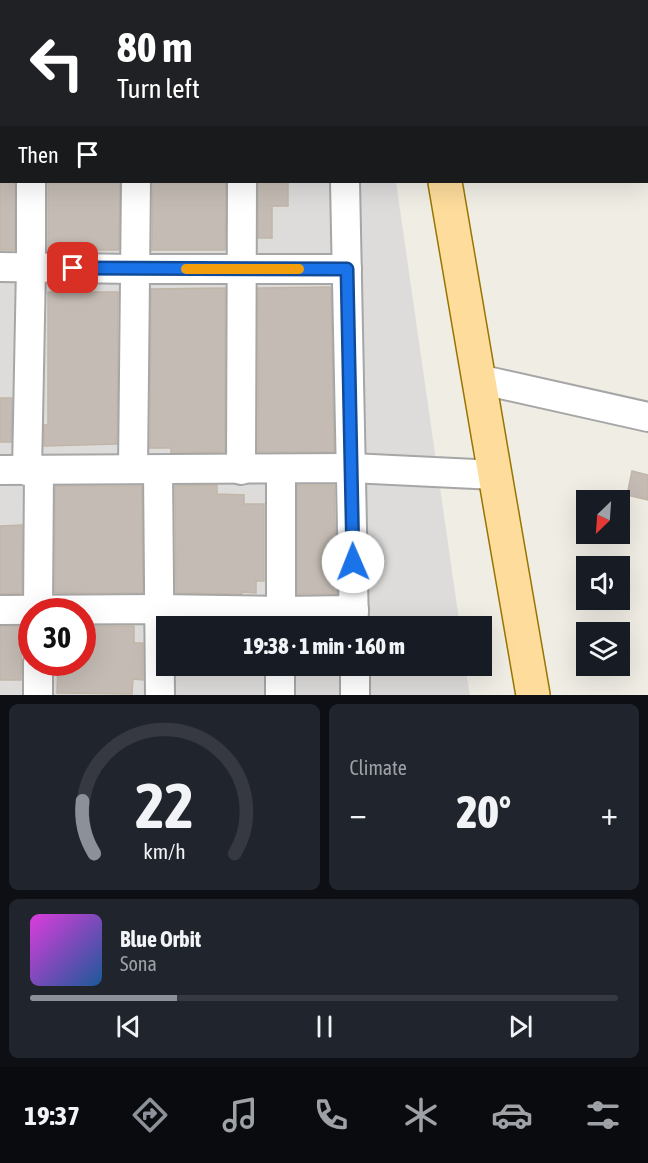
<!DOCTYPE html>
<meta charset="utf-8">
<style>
:root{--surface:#171b24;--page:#20242c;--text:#f1f3f6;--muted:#9ea1a6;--line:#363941;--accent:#8c9099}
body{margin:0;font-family:"Asap Condensed",sans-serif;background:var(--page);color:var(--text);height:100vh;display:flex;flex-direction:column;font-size:22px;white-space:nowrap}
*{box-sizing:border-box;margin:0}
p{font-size:20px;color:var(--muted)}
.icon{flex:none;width:33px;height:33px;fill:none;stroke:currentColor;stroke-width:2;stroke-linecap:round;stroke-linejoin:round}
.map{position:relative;height:695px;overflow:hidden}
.details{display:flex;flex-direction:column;gap:9px;padding:9px;background:#0d0f14;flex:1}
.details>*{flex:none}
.top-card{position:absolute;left:0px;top:0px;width:648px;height:183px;box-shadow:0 6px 24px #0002;background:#202124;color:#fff;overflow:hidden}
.needle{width:39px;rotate:205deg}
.tools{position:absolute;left:576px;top:490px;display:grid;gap:12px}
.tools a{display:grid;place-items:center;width:54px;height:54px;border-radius:0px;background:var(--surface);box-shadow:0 6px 24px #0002;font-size:30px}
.speed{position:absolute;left:18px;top:598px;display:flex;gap:12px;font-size:30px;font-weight:700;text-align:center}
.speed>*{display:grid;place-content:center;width:78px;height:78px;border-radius:50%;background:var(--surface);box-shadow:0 6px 24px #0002;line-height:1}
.speed .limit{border:9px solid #d22;background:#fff;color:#111}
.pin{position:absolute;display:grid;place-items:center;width:51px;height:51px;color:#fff;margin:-26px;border-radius:12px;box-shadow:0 3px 9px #0006}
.me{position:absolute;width:66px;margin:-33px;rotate:359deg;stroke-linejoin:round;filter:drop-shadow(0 0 4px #0008)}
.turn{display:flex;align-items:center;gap:21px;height:126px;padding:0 18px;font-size:27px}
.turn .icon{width:78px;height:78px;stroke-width:2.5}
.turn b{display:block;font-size:42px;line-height:51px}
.then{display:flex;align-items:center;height:57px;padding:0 18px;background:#0003;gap:12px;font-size:22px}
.big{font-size:45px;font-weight:800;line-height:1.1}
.details .card{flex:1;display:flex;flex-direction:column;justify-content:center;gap:9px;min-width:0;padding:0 21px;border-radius:9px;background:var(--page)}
.details .dial{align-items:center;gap:0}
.dial svg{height:156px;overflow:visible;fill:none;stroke:var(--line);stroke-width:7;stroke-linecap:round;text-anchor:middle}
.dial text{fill:var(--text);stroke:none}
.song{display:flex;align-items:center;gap:18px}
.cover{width:72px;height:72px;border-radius:9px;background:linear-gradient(135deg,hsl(300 70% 55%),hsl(210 70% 35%))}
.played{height:6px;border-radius:3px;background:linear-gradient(90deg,var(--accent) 25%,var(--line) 25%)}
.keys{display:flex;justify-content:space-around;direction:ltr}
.heat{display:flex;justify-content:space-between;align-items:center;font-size:33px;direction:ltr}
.details .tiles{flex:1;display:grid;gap:9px;grid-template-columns:1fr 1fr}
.card:last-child{grid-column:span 2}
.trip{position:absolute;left:156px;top:616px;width:336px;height:60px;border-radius:0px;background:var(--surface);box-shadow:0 6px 24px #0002;font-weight:800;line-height:60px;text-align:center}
.menu{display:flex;height:96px;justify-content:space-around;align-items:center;background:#090b0e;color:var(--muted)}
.menu .icon{width:42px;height:42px}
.menu .active{color:var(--accent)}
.menu b{font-size:27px;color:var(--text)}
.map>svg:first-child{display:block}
</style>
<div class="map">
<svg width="648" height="695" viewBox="0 0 648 695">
<rect width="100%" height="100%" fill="#f0ede5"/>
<!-- residential -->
<path fill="#dddcdb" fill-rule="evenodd" d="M0 0H328L329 1 2 2V182H396L460 627H166V666H465L470 695H0ZM32 612H82V663H32Z"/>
<!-- building -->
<g fill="#c4bcb4" stroke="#c1b5a7" stroke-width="1.5">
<rect x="0" y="182" width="15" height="68"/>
<path d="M48 182H120L119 250H48Z"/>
<path d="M153 182H226L225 250H152Z"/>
<path d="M258 182H288V206H272V238H258Z"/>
<path d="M331 287 334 452H258V288Z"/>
<path d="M225 288V452L171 453V448H150L151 289Z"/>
<path d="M48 292H118L117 444 44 446V425H48Z"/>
<path d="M0 398H12L11 442H0Z"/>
<path d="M632 471 648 475V500L627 495Z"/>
<path d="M217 485V494L244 495V504H264V581H256V593L242 592V594L176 593 175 486Z"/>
<path d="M297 485H334L337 594H297Z"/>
<path d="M55 486H142L143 593H55Z"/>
<path d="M22 525V593L0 594V526Z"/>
<path d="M0 626H22L21 680H0Z"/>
<path d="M82 626H134V643H143V680L133 679 132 694 57 693 58 663H82Z"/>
</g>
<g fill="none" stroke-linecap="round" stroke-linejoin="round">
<defs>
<g id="minor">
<path d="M0 35H2"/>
<path d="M0 87H2"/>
<path d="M345 182 354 627"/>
<path d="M0 267 135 269H347"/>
<path d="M478 379 648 417"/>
<path d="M133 469 136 182"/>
<path d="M0 470 351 468 496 475"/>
<path d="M158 470 160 695"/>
<path d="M241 470 242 182"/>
<path d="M27 471 31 267V182"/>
<path d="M0 610 159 609 281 611 354 610"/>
<path d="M38 612 39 471"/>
<path d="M281 627V469"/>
<path d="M355 666V695"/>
<path d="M38 695V663"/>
<path d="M280 695V666"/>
</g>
<g id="major">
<path d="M417 0V2"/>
<path d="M358 2 359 0"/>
<path d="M445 182C473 353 504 524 533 695"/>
</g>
</defs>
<!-- minor casing -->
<use href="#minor" stroke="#a6a6a6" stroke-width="32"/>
<!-- major casing -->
<use href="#major" stroke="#997500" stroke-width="36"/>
<!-- minor -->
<use href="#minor" stroke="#fff" stroke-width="28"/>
<!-- major -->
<use href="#major" stroke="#fddc9c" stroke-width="33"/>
</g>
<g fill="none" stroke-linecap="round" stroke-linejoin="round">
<defs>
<path id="route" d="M73 268 347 269 353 562"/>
</defs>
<!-- route casing -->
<use href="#route" stroke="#114b97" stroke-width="15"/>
<!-- route -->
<use href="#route" stroke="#1a73e8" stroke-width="10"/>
<!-- slow -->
<path stroke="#f59e0b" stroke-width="10" d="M186 269H299"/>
</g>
</svg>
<div class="tools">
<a><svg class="needle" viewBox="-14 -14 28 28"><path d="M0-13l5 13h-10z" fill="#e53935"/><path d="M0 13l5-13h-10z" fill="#9ea1a6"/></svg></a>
<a><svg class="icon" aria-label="sound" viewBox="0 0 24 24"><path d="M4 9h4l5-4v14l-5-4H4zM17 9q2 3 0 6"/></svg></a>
<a><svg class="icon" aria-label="layers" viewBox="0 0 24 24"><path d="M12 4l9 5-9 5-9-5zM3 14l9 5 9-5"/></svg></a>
</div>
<div class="speed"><div class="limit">30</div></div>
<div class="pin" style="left:73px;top:268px;background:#d93025"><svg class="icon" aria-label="arrive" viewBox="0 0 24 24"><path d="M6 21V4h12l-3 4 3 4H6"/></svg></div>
<svg class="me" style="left:353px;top:562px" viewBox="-20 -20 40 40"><circle r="19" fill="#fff"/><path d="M0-13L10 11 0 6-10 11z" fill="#1a73e8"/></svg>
<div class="trip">19:38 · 1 min · 160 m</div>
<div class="top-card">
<div class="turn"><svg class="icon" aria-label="left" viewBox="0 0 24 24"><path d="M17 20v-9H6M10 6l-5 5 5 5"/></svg><div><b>80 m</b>Turn left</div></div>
<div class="then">Then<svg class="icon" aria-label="arrive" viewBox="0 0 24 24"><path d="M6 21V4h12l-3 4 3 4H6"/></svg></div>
</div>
</div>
<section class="details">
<div class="tiles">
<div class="card dial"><svg viewBox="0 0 100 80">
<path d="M14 69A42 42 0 1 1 86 69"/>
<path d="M14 69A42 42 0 0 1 8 42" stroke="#8c9099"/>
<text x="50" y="56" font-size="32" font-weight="700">22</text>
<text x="50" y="72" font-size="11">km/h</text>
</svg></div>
<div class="card"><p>Climate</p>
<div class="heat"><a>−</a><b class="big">20°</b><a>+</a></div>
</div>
<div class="card">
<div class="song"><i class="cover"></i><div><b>Blue Orbit</b><p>Sona</p></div></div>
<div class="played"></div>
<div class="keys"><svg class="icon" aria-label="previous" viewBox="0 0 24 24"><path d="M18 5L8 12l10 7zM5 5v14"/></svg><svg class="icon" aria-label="pause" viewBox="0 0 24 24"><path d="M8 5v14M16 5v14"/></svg><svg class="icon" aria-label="next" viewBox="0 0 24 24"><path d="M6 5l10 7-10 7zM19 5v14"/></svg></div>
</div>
</div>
</section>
<nav class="menu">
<b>19:37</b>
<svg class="icon active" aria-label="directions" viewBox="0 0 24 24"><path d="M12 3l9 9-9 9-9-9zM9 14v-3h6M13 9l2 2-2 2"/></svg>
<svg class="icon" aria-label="music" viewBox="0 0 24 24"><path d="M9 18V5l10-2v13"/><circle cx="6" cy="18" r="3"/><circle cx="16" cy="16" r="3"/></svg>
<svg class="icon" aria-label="phone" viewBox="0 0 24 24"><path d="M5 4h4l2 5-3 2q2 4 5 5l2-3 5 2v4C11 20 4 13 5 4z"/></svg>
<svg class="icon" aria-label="climate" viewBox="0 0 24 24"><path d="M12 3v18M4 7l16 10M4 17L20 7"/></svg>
<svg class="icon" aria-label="car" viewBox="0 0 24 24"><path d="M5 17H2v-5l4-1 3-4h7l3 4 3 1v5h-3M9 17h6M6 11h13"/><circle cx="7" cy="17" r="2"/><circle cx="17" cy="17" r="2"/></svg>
<svg class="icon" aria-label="filters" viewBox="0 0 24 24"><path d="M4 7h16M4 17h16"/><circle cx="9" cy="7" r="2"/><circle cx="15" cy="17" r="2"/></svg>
</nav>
